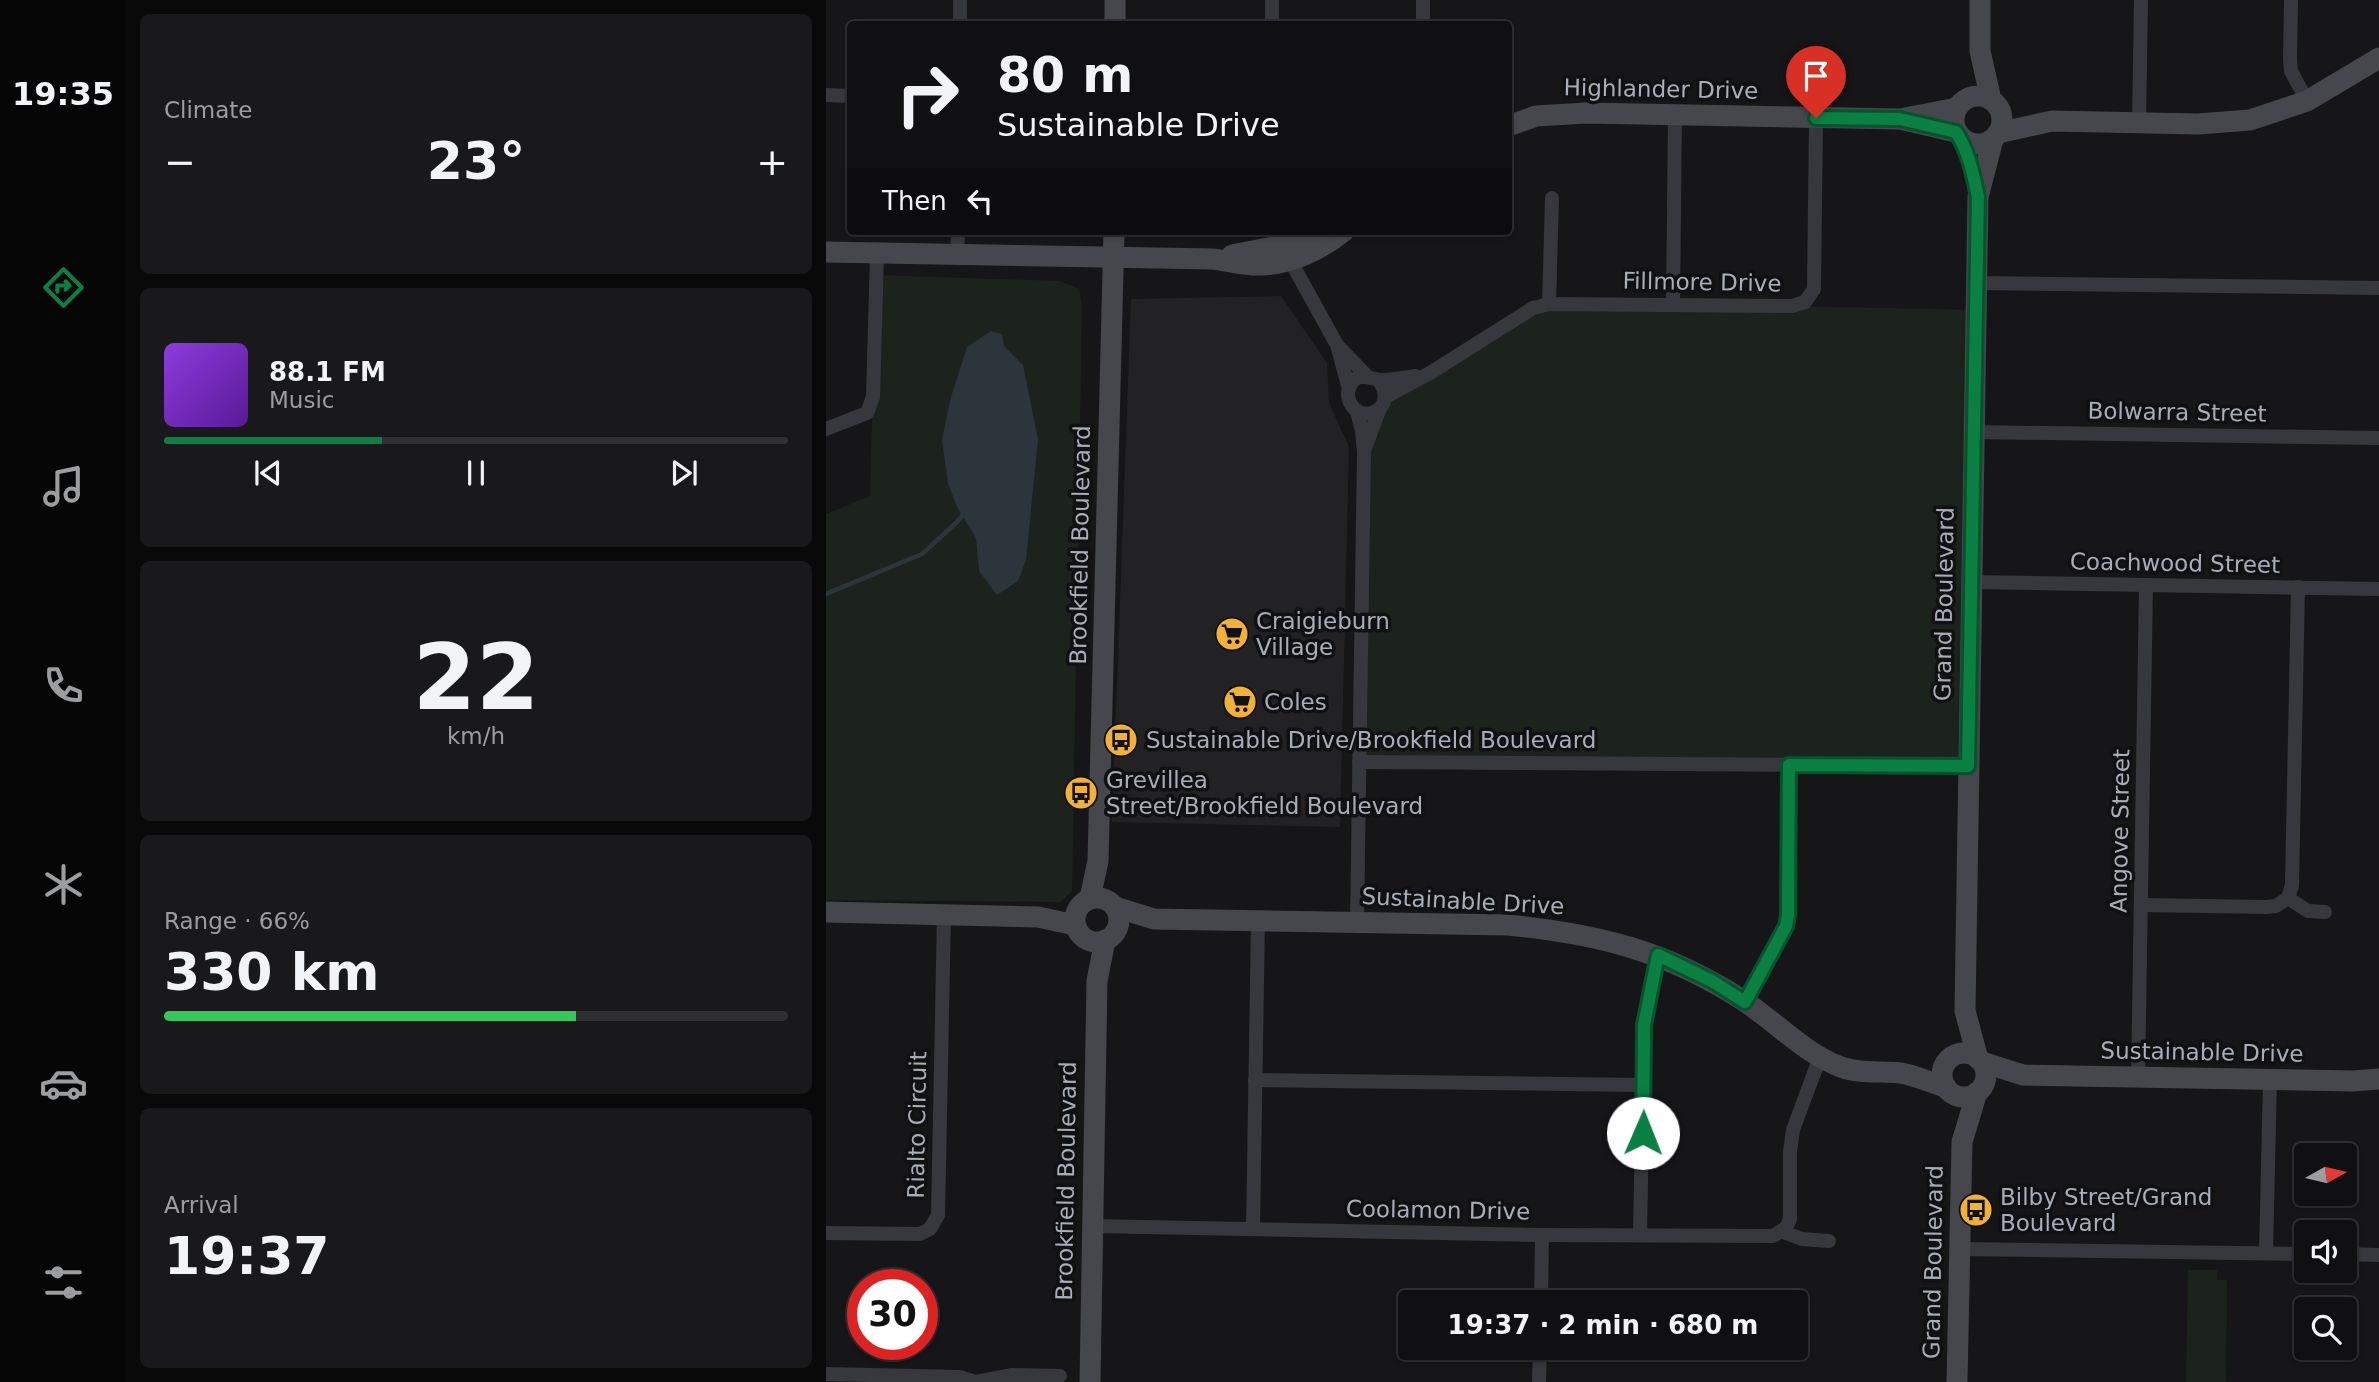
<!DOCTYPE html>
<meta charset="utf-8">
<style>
:root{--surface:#101012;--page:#19191b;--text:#f1f3f6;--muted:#9c9d9f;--line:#303032;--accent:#0b8043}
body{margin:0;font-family:"DejaVu Sans",sans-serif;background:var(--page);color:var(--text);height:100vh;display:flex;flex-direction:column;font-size:26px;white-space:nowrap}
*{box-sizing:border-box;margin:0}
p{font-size:23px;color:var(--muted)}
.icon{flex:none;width:38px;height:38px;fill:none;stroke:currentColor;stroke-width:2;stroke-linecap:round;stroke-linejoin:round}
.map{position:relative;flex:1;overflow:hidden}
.sheet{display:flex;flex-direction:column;gap:14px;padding:14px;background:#09090a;width:700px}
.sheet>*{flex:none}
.banner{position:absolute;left:21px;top:21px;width:665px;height:214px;border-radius:7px;box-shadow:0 2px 5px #0004,0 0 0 2px var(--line);background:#101012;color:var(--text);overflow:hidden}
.needle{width:46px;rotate:82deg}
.tools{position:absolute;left:1468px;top:1143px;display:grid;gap:14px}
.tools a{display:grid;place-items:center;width:63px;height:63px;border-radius:7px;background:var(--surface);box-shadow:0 2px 5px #0004,0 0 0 2px var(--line);font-size:35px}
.speed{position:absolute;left:21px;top:1269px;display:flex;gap:14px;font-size:35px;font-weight:700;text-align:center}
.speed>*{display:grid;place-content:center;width:91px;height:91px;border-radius:50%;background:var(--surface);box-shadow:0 2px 5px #0004,0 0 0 2px var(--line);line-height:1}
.speed .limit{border:10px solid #d22;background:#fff;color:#111}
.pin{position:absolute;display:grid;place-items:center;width:60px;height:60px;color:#fff;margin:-72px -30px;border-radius:50% 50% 50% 0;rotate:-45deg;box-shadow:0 0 7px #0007}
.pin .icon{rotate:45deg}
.me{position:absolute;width:77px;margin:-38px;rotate:1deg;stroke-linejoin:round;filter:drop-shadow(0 0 5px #0008)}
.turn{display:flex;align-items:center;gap:24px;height:147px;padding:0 35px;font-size:32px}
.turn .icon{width:91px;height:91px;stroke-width:2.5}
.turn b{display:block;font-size:49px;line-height:60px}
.then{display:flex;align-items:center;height:66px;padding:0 35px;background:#0003;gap:14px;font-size:26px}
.big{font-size:52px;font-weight:800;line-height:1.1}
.sheet .tile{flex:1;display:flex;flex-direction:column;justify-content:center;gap:10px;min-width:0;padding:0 24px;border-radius:10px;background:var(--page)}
.sheet .dial{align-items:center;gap:0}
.dial b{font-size:91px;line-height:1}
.song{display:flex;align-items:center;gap:21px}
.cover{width:84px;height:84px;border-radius:10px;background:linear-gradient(135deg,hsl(270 70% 55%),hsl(270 70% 35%))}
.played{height:7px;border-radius:4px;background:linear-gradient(90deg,var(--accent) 35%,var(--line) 35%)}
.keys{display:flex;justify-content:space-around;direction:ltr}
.heat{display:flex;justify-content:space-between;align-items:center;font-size:38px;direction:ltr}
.charge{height:10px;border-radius:5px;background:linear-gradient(90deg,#34c759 66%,var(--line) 0)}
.trip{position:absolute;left:572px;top:1290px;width:410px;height:70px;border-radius:7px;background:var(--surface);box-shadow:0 2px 5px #0004,0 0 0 2px var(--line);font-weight:800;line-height:70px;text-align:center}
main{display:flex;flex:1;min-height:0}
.tab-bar{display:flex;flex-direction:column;width:126px;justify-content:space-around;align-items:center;background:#060607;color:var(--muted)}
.tab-bar .icon{width:49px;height:49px}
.tab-bar .current{color:var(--accent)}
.tab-bar b{font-size:32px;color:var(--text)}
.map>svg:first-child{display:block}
</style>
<main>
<nav class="tab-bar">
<b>19:35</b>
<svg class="icon current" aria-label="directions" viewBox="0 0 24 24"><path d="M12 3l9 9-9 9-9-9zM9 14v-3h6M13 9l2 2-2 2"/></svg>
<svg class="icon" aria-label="music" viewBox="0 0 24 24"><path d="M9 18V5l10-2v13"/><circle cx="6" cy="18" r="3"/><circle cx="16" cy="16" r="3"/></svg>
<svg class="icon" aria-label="phone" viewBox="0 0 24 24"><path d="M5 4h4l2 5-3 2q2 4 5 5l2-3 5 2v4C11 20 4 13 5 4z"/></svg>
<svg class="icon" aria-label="climate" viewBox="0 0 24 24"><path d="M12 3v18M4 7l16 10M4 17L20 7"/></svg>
<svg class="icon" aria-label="car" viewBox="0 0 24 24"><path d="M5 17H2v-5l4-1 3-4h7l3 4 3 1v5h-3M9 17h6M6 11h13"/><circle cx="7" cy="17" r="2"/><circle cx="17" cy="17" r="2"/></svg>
<svg class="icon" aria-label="filters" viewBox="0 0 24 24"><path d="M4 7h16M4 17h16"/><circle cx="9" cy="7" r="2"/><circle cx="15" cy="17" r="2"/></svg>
</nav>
<section class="sheet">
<div class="tile"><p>Climate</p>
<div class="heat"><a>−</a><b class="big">23°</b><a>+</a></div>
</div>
<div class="tile">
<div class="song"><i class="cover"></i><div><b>88.1 FM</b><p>Music</p></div></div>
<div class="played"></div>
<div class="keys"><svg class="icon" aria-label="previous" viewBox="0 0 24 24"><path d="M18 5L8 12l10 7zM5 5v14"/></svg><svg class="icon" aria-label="pause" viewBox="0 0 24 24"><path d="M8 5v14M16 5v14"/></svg><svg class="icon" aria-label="next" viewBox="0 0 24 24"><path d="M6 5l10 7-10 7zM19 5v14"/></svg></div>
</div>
<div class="tile dial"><b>22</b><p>km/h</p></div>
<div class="tile"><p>Range · 66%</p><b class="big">330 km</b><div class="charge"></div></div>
<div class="tile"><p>Arrival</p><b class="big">19:37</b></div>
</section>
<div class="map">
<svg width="1553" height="1382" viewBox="0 0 1553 1382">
<rect width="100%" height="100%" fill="#161618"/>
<!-- built -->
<path fill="#222225" d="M455 296 501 363 503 403 523 447 514 827 286 822 305 299Z"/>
<!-- green -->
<g fill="#1c231d">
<path d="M50 275 234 281 253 289 256 305 246 891 235 902 0 900V514L44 496Z"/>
<path d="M966 306 1150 310 1141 766 533 762 538 452 554 408 707 308Z"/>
<path d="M1362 1270H1391V1280H1401L1400 1382H1360Z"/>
</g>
<!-- water -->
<path fill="#2c353c" d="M165 331 176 334 178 346 197 365 212 439 200 560 192 581 171 595 153 571 150 538 131 507 122 483 116 440 125 397 141 347Z"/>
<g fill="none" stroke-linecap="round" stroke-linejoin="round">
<!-- stream -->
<path stroke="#2c353c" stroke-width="4.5" d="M0 594 96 554 131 522 139 512"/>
<!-- street -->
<g stroke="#37383d" stroke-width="14">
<path d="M1465 0 1464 60 1465 71 1481 101"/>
<path d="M134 24V0"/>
<path d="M446 24V0"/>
<path d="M597 24V0"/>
<path d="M0 95 24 96"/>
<path d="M1313 124 1315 0"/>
<path d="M131 255 132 231"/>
<path d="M464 260 511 345 523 389"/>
<path d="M1150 283 1553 288"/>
<path d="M723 304 726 198"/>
<path d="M847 305 849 115"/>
<path d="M512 346 541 376"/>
<path d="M552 380C561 390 562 406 548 412 533 419 518 403 523 388 530 370 544 379 556 380 567 380 578 378 589 376"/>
<path d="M559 397 604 373 707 308 723 304 966 306 979 302 988 289 990 118"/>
<path d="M0 429 41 413 47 397 51 254"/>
<path d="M1147 432 1553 438"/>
<path d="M539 448 554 408"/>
<path d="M1145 582 1553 589"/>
<path d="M533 762 1141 766"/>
<path d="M1462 898 1482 911 1499 912"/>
<path d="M1316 905 1440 907 1450 906 1462 898 1466 885 1472 587"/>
<path d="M531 922 538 452 536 431 531 411"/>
<path d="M919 1002 960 926 962 915 963 765"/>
<path d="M1312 1078 1320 585"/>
<path d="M429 1080 817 1085"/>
<path d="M266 1226 716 1235 947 1236 960 1228 964 1219V1152L967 1130 994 1057"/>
<path d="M427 1229 432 920"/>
<path d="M957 1232 976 1239 1003 1241"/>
<path d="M0 1233 94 1234 104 1229 112 1215 118 914"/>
<path d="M814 1235 818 1025 832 955"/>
<path d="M1134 1249 1480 1254"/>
<path d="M1440 1253 1444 1079"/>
<path d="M1519 1254 1553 1255"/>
<path d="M715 1302 716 1235"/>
<path d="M0 1374 134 1377 149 1382"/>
<path d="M149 1382 185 1375 234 1376"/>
<path d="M713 1382 714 1348"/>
</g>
<!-- secondary -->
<g stroke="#45474d" stroke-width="21">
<path d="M1154 0V51L1165 100"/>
<path d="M289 24V0"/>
<circle cx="1152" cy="120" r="24"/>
<path d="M1079 118 1131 108"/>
<path d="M682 126 710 116 760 113 1074 119 1130 132"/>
<path d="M1172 133 1226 121 1372 124 1424 120 1481 101 1553 58"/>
<path d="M0 252 387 259C402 261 421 266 436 265 466 264 496 249 518 231"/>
<path d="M406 255 462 244 494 235"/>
<circle cx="271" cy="920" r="22"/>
<path d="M264 898 272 861 288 231"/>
<path d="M289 907 328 919 682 925C773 934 841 951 918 1001 950 1022 979 1054 1015 1067 1034 1074 1055 1071 1074 1073 1089 1075 1105 1083 1120 1087"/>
<path d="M0 912 212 917 249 925"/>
<circle cx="1138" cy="1075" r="22"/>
<path d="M1152 1059 1139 1011 1152 197 1167 139"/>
<path d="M1156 1062 1197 1075 1527 1081 1553 1079"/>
<path d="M264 1382 271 981 279 940"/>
<path d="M1131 1382 1136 1142 1151 1092"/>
</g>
</g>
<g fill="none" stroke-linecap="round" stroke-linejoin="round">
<defs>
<path id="route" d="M817 1133 818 1025 832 955 886 981 919 1002 960 926 962 915 963 765 1142 766 1152 197C1147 174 1143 152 1130 132L1074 119 990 118"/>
</defs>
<!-- route casing -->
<use href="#route" stroke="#07532c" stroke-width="18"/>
<!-- route -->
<use href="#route" stroke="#0b8043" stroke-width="12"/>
</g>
<!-- icons -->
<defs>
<symbol id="supermarket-disc" viewBox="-11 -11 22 22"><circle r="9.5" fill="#f2b134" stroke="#111113"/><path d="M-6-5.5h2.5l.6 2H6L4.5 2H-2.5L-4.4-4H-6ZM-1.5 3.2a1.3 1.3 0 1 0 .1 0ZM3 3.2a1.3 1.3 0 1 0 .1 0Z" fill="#111"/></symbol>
<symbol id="bus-disc" viewBox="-11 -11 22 22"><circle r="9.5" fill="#f2b134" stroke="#111113"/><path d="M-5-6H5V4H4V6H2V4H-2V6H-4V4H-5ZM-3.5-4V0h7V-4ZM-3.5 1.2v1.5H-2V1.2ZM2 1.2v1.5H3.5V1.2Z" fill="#111"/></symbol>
</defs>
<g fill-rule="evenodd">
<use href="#supermarket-disc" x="387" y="615" width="38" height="38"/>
<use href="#supermarket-disc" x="395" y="683" width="38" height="38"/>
<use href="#bus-disc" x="276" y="721" width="38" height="38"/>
<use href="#bus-disc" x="236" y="774" width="38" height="38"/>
<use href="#bus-disc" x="1131" y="1191" width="38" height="38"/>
</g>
<g text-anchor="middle" stroke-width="7" stroke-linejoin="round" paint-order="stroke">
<!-- street labels -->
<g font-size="23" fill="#a8adb8" stroke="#111113">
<text transform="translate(835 89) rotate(1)" y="8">Highlander Drive</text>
<text transform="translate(876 282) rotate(1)" y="8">Fillmore Drive</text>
<text transform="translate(1351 412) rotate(1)" y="8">Bolwarra Street</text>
<text transform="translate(254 545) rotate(-89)" y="8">Brookfield Boulevard</text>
<text transform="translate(1349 563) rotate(1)" y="8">Coachwood Street</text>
<text transform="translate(1118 604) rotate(-89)" y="8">Grand Boulevard</text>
<text transform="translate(1294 831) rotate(-89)" y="8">Angove Street</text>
<text transform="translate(637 901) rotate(3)" y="8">Sustainable Drive</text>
<text transform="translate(1376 1052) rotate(1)" y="8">Sustainable Drive</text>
<text transform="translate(91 1125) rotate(-89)" y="8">Rialto Circuit</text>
<text transform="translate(240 1181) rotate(-89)" y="8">Brookfield Boulevard</text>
<text transform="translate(612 1210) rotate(1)" y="8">Coolamon Drive</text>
<text transform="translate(1107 1262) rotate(-89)" y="8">Grand Boulevard</text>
</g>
<!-- poi labels -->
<g font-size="23" fill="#a8adb8" stroke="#111113" text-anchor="start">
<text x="430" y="629">Craigieburn<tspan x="430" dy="26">Village</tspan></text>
<text x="438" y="710">Coles</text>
<text x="320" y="748">Sustainable Drive/Brookfield Boulevard</text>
<text x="280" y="788">Grevillea<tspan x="280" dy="26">Street/Brookfield Boulevard</tspan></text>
<text x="1174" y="1205">Bilby Street/Grand<tspan x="1174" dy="26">Boulevard</tspan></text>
</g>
</g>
</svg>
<div class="tools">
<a><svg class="needle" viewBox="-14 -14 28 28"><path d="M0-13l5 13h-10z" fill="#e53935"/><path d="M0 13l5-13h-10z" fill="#9c9d9f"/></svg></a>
<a><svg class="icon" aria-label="sound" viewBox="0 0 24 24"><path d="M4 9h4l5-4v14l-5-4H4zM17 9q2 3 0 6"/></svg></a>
<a><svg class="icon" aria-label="search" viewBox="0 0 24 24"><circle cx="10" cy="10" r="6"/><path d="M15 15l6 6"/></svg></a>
</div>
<div class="speed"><div class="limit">30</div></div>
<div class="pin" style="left:990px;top:118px;background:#d93025"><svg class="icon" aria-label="arrive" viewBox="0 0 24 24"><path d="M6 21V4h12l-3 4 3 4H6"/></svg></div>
<svg class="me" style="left:817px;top:1133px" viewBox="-20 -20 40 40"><circle r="19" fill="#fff"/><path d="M0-13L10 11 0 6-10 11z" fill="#0b8043"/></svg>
<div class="trip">19:37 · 2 min · 680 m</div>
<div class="banner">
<div class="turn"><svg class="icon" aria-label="right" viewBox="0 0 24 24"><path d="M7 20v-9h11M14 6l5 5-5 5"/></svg><div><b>80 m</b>Sustainable Drive</div></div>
<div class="then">Then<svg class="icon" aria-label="left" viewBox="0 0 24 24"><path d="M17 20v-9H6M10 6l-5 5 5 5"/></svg></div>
</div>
</div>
</main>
